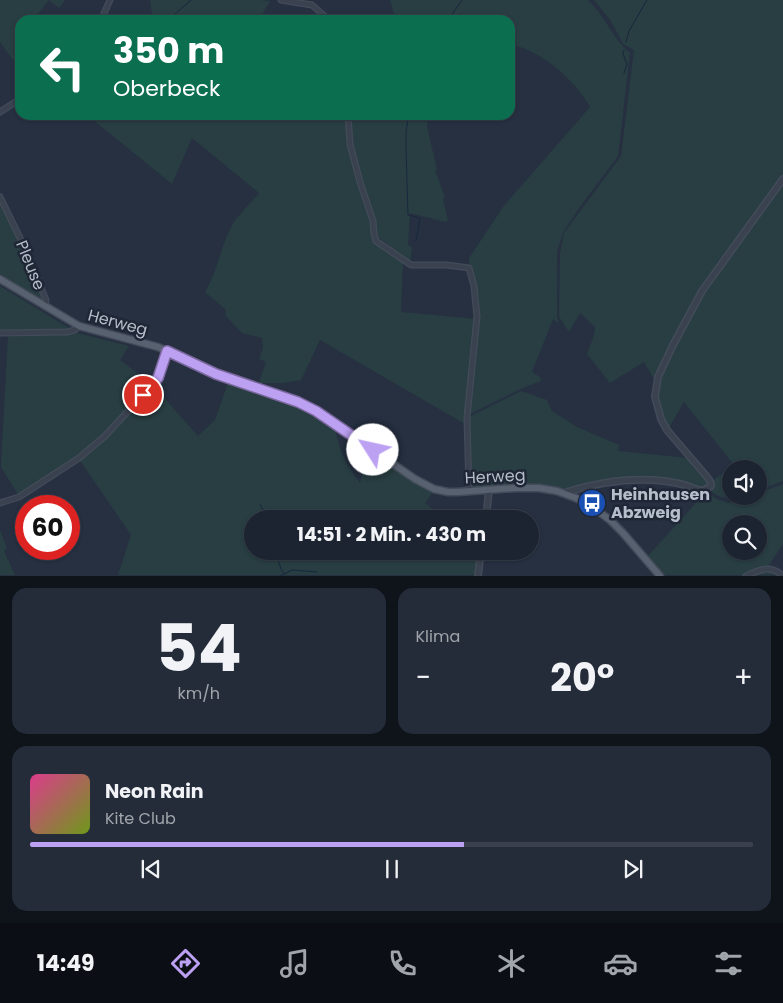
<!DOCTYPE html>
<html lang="de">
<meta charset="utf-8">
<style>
:root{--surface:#1c2431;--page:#252c39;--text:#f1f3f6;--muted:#a0a4ab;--line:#3a414d;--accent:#bca0f2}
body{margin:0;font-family:Poppins,sans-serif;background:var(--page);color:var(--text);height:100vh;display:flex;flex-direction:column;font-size:19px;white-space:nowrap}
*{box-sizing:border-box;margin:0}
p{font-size:16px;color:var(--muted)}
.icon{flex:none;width:28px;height:28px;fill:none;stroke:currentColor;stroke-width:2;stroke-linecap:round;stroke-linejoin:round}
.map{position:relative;height:576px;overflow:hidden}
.panel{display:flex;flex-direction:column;gap:12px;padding:12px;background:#0f141b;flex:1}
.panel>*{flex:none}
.banner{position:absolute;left:15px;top:15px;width:500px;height:105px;border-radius:15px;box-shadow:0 1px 4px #0004,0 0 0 1px var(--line);background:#0b6e4f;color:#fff;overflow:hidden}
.buttons{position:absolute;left:722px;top:460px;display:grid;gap:10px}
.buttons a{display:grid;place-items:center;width:45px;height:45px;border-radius:50%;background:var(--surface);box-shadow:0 1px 4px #0004,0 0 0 1px var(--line);font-size:25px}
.speed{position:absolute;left:15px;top:495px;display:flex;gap:10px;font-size:25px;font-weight:700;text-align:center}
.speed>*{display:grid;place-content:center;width:65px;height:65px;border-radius:50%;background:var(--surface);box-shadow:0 1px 4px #0004,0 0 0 1px var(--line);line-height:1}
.speed .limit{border:8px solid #d22;background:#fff;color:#111}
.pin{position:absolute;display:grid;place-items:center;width:42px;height:42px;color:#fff;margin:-21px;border:2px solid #fff;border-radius:50%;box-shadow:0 1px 5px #0007}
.me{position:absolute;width:55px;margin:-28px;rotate:305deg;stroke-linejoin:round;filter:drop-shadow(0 0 4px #0008)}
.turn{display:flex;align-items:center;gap:18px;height:105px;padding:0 15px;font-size:22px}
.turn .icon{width:65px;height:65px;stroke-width:2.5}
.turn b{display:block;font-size:35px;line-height:42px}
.big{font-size:38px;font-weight:700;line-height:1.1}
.panel .tile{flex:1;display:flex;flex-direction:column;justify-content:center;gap:8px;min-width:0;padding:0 18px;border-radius:15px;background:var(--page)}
.panel .dial{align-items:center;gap:0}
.dial b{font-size:65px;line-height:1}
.song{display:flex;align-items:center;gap:15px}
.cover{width:60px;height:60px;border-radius:8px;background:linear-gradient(135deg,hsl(330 70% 55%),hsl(80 70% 35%))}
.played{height:5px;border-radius:2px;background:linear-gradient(90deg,var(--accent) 60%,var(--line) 60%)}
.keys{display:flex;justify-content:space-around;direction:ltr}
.heat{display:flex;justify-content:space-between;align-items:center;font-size:28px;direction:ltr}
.panel .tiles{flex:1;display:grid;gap:12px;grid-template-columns:1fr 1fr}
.tile:last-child{grid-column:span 2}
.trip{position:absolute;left:244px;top:510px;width:295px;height:50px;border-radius:25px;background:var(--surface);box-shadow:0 1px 4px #0004,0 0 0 1px var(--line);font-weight:700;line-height:50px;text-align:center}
.tabs{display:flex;height:80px;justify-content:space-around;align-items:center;background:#0b0e14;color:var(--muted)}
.tabs .icon{width:35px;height:35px}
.tabs .on{color:var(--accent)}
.tabs b{font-size:22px;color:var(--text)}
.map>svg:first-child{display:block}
</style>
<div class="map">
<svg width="783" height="576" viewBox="0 0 783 576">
<rect width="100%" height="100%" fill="#263041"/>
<!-- green -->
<g fill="#283e42" fill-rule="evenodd">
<path d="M0 0H65L59 8 49 0 33 20H20V70L0 42Z"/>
<path d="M150 0H259L270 1 259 20H153Z"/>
<path d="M390 0H588C605 15 612 38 630 53L618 156 579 208 563 233 557 251V317L559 323 553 319 532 372 540 377 541 381 525 387 468 415C469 382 479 348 478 315 478 295 469 277 469 258L503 207 590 107C573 78 543 52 510 44V20H396Z"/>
<path d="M594 0H783V178L701 291 655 381 644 362 610 383 587 354 594 335 595 327 580 313 569 332 559 317 560 253 564 233 621 156 634 50 623 44 611 21Z"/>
<path d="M87 115H347L350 145 370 209 375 236 403 258 401 312 476 319 465 424 320 340 301 380 282 383H259L266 362 259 359 263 348 262 338 242 333 225 315 226 310 205 292C219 269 221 241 236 219 243 210 252 202 259 193L192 138 172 184Z"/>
<path d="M348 115H428L427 126 437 170H435L445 198 443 199 448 221 445 222 410 213 408 245 412 247 410 262 376 235 371 208 360 182 351 144Z"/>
<path d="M783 181V481L759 490V469H731V496H740C729 499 720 499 711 491L715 479 734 465 684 402 669 428C656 416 656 393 658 377L703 291Z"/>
<path d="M0 198C13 224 24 249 34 277 37 285 43 292 43 301L0 274Z"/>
<path d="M0 286 64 325 71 329 51 332H0Z"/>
<path d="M77 333 129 346 120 360 152 384 104 435 79 458 19 496 1 467 8 334Z"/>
<path d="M229 380 297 402 335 426C338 449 346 465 360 483L364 467V445L434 490 425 503 446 519H252V551H479L476 575H118L131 535 79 459 153 385 198 436 215 420Z"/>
<path d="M521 391 547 400 552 411 577 427 619 445 618 451 689 458 711 483 706 490 685 485 638 479 563 492 548 489 470 490 467 418Z"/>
<path d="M783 484V544L769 565 781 575H661L646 558 706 492C713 497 723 503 732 503 741 502 748 496 759 496V493ZM731 524H759V551H731Z"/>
<path d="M0 530 7 548 4 551 15 575H0Z"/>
</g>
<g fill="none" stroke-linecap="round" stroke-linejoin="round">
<!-- stream -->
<g stroke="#18273f" stroke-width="1">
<path d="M168 20 191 0"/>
<path d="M448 20 462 0"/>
<path d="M626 42 629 31 647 0"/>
<path d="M624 73 627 64 623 54 624 50"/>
<path d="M409 115 406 131V148L408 215 420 218 416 241"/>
<path d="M260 504 268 519"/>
<path d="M275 551 281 569 284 573"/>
<path d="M280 576 292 570 317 572"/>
</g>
<defs>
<g id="minor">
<path d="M281 0 312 5 329 20"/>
<path d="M101 20 110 0"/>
<path d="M0 112 20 99"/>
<path d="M348 115 350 144 360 182 373 221 374 234 376 241 411 265H447L469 268 474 286 477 317 467 417 469 491"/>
<path d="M0 197 24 246 46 300 45 307"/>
<path d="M0 333 67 332 75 330 79 326"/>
<path d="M0 503 19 497 79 458 105 436 155 382 160 373 167 351"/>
<path d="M746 576C759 570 770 564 783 576"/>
</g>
<g id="tertiary">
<path d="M564 493C602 481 645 475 685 485 691 487 697 490 703 491L711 486V483L708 478 667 430 661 419 655 397 658 377 673 345 702 291 783 179"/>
<path d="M486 519 489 489"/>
<path d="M478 576 481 551"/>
</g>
<path id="primary" d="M0 279 79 326 158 347 216 374 298 402 316 411 415 479 434 489 448 492H458L515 488H539L557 491 576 498 591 506 610 520 623 533 660 576"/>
</defs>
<!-- minor casing -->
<use href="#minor" stroke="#434b5a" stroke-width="7"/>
<!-- tertiary casing -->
<use href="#tertiary" stroke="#434b5a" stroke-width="8"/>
<!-- primary casing -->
<use href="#primary" stroke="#434b5a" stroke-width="9"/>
<!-- minor -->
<use href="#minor" stroke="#3a4250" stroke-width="4.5"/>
<!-- tertiary -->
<use href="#tertiary" stroke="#3a4250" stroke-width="5"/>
<!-- primary -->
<use href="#primary" stroke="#586170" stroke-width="6"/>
</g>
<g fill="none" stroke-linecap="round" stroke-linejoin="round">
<defs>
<path id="route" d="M143 395 158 378 167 351 216 374 298 402 316 411 373 450"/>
</defs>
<!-- route casing -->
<use href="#route" stroke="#7a689d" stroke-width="12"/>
<!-- route -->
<use href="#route" stroke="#bca0f2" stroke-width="9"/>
</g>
<!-- icons -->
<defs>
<symbol id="bus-disc" viewBox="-11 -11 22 22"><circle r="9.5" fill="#1a4fb4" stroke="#1f2736"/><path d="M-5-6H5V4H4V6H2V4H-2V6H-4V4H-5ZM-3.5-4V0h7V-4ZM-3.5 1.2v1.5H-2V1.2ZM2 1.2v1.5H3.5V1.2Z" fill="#fff"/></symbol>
</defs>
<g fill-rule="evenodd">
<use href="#bus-disc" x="576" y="487" width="32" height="32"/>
</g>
<g text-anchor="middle" stroke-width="5" stroke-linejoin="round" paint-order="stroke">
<!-- street labels -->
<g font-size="16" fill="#b6becb" stroke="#1f2736">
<text transform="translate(31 265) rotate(68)" y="6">Pleuse</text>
<text transform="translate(118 322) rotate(15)" y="6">Herweg</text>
<text transform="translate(495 476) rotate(-3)" y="6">Herweg</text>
</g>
<!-- poi labels -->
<g font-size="16" font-weight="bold" fill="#b6becb" stroke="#1f2736" text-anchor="start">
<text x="611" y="500">Heinhausen<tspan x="611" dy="18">Abzweig</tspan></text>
</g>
</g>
</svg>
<div class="buttons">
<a><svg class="icon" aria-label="sound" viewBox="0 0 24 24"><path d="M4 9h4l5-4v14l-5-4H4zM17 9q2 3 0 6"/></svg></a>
<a><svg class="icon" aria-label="search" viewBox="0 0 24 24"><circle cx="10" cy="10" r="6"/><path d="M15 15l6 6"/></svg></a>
</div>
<div class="speed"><div class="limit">60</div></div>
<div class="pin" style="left:143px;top:395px;background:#d93025"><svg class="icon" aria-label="arrive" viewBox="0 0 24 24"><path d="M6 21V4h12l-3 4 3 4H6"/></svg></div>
<svg class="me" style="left:373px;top:450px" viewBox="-20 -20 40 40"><circle r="19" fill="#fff"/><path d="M0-13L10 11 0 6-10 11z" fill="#bca0f2"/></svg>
<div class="trip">14:51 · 2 Min. · 430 m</div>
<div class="banner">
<div class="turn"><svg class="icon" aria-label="left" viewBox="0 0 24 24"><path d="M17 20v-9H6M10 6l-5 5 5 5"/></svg><div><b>350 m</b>Oberbeck</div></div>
</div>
</div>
<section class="panel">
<div class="tiles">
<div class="tile dial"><b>54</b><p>km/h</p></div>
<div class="tile"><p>Klima</p>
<div class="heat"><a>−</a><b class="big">20°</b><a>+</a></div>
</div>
<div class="tile">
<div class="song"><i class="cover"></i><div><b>Neon Rain</b><p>Kite Club</p></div></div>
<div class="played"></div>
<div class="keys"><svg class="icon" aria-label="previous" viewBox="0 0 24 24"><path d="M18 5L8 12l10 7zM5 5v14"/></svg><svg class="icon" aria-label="pause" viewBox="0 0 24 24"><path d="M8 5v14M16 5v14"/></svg><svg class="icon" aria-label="next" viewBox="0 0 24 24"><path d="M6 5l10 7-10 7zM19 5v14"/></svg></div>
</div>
</div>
</section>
<nav class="tabs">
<b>14:49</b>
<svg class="icon on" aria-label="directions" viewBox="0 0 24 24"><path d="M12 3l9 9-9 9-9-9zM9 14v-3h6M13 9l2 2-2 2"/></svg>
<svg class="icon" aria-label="music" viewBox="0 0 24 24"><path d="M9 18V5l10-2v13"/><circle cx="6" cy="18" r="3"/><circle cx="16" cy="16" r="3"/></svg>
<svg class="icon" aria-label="phone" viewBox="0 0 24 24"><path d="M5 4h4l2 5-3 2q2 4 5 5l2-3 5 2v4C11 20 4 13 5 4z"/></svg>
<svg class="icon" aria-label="climate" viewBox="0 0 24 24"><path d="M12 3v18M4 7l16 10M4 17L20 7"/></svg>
<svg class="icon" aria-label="car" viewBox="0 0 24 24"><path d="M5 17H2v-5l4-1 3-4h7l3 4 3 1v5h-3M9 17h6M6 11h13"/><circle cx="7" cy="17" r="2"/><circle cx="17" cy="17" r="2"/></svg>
<svg class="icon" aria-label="filters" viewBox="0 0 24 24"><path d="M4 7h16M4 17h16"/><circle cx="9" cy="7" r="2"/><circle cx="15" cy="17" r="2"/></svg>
</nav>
